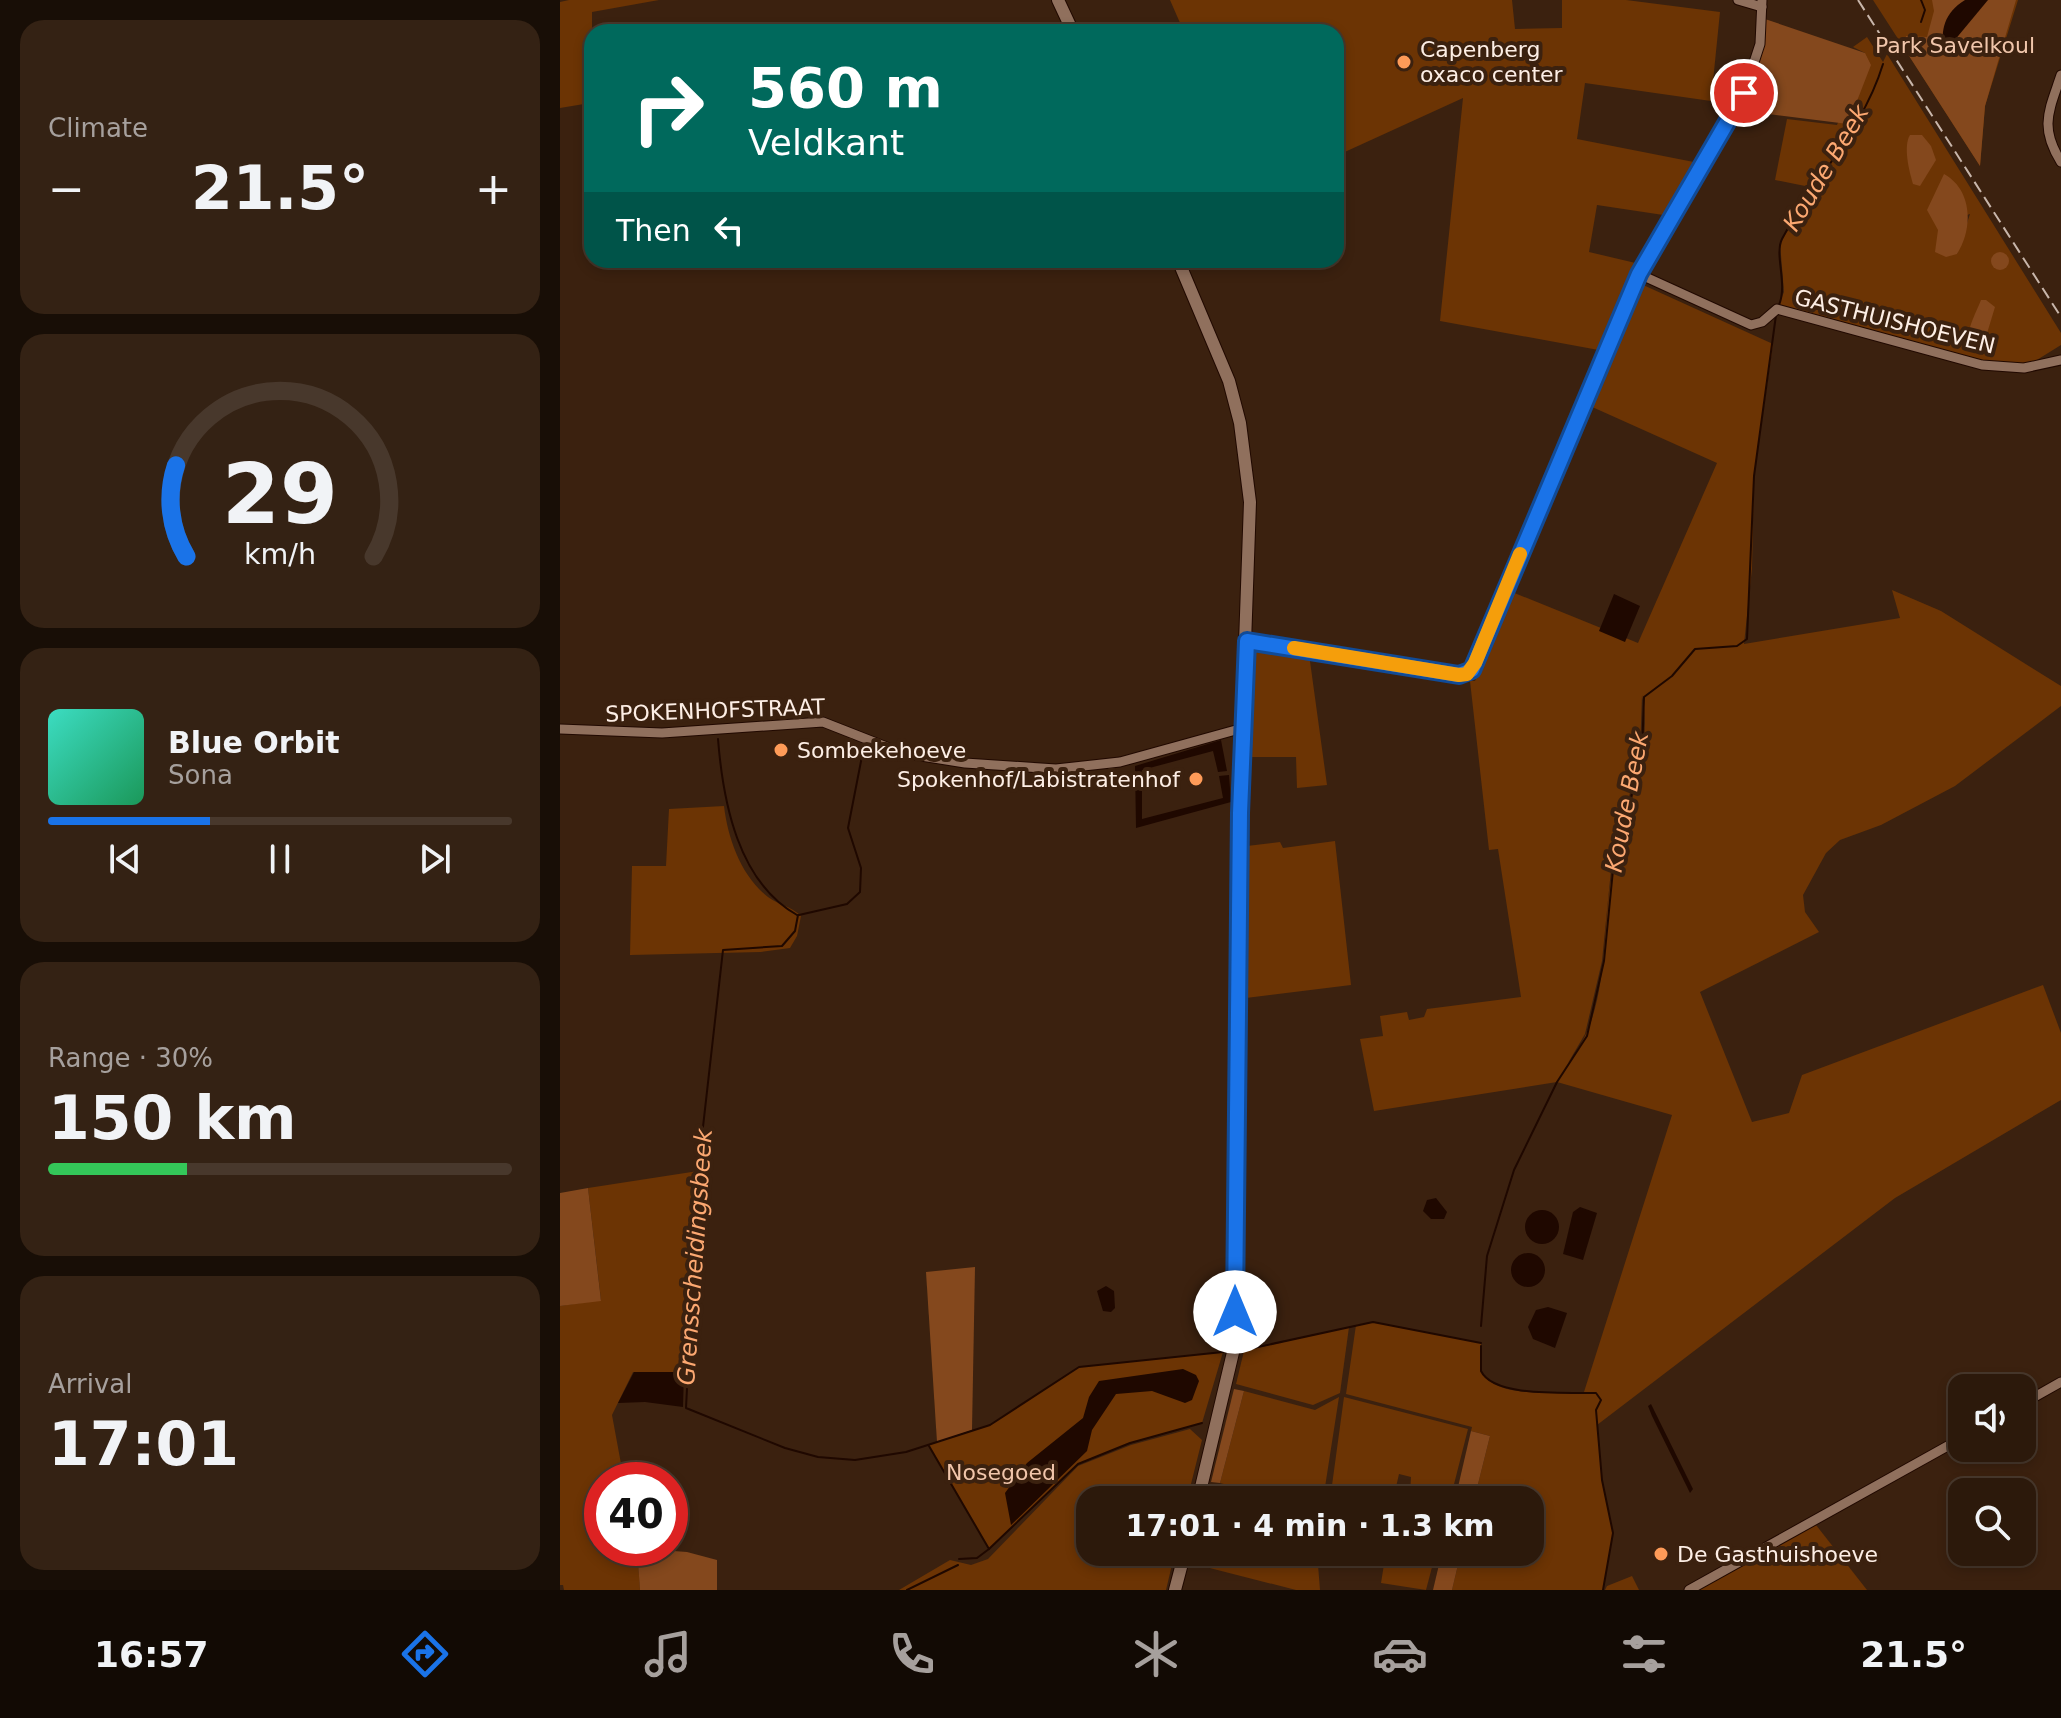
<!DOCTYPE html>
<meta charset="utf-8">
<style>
:root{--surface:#2c190b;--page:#342214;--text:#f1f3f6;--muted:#a6a09d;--line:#48382c;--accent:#1a73e8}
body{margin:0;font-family:"DejaVu Sans",sans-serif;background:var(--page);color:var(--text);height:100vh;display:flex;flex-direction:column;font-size:30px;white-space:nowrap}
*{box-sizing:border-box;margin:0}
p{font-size:26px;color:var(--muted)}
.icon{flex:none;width:44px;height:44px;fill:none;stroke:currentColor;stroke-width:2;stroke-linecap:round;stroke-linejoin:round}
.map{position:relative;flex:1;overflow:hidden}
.drawer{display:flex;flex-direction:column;gap:20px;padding:20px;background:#180e06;width:560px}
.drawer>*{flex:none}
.hud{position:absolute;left:24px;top:24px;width:760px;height:244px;border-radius:24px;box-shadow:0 4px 12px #0003,0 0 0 2px var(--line);background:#00695c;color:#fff;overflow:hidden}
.tools{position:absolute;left:1388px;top:1374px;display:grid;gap:16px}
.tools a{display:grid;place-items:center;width:88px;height:88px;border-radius:16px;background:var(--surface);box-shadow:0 4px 12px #0003,0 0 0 2px var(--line);font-size:40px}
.speed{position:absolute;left:24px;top:1462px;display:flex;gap:16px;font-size:40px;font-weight:700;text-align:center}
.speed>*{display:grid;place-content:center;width:104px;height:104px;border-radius:50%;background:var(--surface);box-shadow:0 4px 12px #0003,0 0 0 2px var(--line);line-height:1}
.speed .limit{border:12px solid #d22;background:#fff;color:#111}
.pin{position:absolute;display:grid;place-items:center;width:68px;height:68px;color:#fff;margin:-34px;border:4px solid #fff;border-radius:50%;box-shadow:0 2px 8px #0007}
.me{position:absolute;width:88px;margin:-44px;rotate:0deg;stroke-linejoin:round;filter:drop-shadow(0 0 6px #0008)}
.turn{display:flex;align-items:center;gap:28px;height:168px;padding:0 32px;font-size:36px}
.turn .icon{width:104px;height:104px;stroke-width:2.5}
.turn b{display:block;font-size:56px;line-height:68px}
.then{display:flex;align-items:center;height:76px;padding:0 32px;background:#0003;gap:16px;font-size:30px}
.big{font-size:60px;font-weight:700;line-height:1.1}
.drawer .tile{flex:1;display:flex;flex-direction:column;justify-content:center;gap:12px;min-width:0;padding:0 28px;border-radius:24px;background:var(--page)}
.drawer .dial{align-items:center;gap:0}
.dial svg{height:208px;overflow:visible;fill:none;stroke:var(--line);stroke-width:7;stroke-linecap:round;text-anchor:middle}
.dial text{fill:var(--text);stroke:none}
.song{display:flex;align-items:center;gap:24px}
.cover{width:96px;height:96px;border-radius:12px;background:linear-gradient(135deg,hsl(170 70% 55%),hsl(150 70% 35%))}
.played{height:8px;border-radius:4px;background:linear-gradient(90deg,var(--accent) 35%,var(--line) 35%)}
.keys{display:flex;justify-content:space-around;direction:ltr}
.heat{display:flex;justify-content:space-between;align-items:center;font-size:44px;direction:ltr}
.charge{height:12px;border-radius:6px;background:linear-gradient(90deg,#34c759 30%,var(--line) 0)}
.trip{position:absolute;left:516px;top:1486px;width:468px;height:80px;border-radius:24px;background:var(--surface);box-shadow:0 4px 12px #0003,0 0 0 2px var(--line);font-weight:700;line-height:80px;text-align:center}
.tabs{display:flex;height:128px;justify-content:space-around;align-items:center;background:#120a04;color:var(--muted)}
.tabs .icon{width:56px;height:56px}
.tabs .on{color:var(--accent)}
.tabs b{font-size:36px;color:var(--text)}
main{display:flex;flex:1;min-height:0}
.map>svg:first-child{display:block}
</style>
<main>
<section class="drawer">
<div class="tile"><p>Climate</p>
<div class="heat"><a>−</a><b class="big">21.5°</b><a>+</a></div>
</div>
<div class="tile dial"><svg viewBox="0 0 100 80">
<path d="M14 69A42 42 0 1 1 86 69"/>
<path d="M14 69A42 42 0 0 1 10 34" stroke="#1a73e8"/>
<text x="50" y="56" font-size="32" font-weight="700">29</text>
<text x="50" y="72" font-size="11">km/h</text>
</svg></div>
<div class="tile">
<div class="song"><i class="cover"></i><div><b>Blue Orbit</b><p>Sona</p></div></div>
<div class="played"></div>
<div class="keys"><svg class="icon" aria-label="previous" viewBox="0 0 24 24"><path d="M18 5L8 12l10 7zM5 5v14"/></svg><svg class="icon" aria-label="pause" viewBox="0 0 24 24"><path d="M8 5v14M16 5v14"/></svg><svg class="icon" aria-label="next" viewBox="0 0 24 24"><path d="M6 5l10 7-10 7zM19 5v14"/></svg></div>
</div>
<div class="tile"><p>Range · 30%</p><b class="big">150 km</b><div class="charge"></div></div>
<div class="tile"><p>Arrival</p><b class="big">17:01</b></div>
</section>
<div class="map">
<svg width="1501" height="1590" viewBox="0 0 1501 1590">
<rect width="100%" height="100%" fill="#3b210f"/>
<!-- green -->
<g fill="#6c3404" fill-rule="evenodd">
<path d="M9 0H99L32 12V49L27 50 32 72 30 103 0 108V2Z"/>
<path d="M610 0H952L955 29 1002 28V0H1066L1160 12 1151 101 1025 83 1017 139 1144 164 1110 216 1037 205 1029 252 1084 265 1044 351 880 321 903 98 776 156V32H624Z"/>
<path d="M1313 0H1458L1425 106 1420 166Z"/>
<path d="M1307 37 1323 62 1327 54 1501 333V345L1464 368H1448L1217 309 1224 292 1220 243 1255 188 1215 180 1227 119 1277 125 1305 53 1293 47ZM1410 214 1397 254 1377 225Z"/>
<path d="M1081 284 1213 344 1194 476 1192 568 1184 644 1340 618 1332 590 1381 611 1501 686V706L1395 786 1321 825 1280 840 1266 853 1243 895 1245 912 1259 932 1140 992 1192 1122 1229 1113 1242 1075 1483 985 1501 1033V1100L1335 1198 1037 1425 1042 1480 1053 1533 1043 1590H892L901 1552H970V1500H914L930 1436 911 1431 912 1427 786 1394 796 1325 813 1322 921 1343V1371C935 1400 997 1391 1024 1392L1112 1115 997 1082 814 1111 800 1039 823 1036 820 1016 847 1012 849 1020 864 1017 867 1009 961 997 938 849 929 850 910 681H915L952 592 1078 643 1157 463 1030 406ZM1082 695C1094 752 1065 813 1053 869 1040 933 1052 1010 1008 1063L1025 1034 1042 961 1051 870 1080 752Z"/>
<path d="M698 646 749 654 767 785 737 788 736 757H690L693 649Z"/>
<path d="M164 806C168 839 181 876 208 897 219 905 231 906 241 916L237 936 230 948 201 952 70 955 72 866H106L109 809Z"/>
<path d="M775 841 791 985 686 998 687 846 720 842 723 848Z"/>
<path d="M138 1171 127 1372H73L52 1415 64 1480H42V1548H77L80 1590H4L3 1585H0V1306L41 1300 28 1188Z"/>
<path d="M789 1327 780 1393 753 1405 676 1384 684 1351Z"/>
<path d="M663 1352 642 1423 570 1443 518 1464 429 1549 368 1445 430 1425 519 1367Z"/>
<path d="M684 1391 755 1410 779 1397 763 1500H721L660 1483Z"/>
<path d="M784 1397 908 1429 890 1500H843L850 1495 851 1477 839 1474 833 1500H770Z"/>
<path d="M630 1429 642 1440 627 1500H530V1552H615L606 1590H339L390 1560 411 1565 428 1559 518 1466 571 1445Z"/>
<path d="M1256 1525 1307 1590H1135Z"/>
<path d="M642 1552 660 1556 671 1552H757L760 1590H736L638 1565Z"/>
<path d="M826 1552H876L866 1590 821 1583Z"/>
<path d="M1072 1576 1079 1590H1045L1047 1586Z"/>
</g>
<!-- forest -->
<g fill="#84481d">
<path d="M1372 0H1456L1425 106 1420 166 1344 48 1346 36 1367 37 1374 11Z"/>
<path d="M1202 18 1305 53 1311 65 1288 124 1175 110 1184 93Z"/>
<path d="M1350 135H1362L1371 146 1376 160 1360 186 1353 184C1349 171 1343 146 1350 135Z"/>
<path d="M1384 174C1413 190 1413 229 1397 254L1386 257 1375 252 1378 230 1367 210Z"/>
<circle cx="1440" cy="261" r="9"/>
<path d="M1426 300 1435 307 1425 340 1418 348 1409 347C1404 334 1416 313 1421 300Z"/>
<path d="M28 1188 41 1301 0 1306V1193Z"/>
<path d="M415 1267 412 1430 377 1442 366 1272Z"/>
<path d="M674 1389 684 1391 660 1483 651 1482Z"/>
<path d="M911 1431 930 1436 914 1500H895Z"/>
<path d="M87 1549 127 1552 157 1560V1590H80L78 1563Z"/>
<path d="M882 1552H901L892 1590H873Z"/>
</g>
<!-- water -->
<g fill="#1f0800">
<path d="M1405 0H1428L1384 53C1380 30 1384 13 1405 0Z"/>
<path d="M1054 594 1080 606 1065 642 1039 631Z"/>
<path d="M661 740 667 771 658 772 653 751 582 770V819L663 798 659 776 669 775 671 802 576 828 575 766Z"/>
<path d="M876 1198 887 1212 884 1219H871L863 1211 867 1200Z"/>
<path d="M1020 1207 1037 1213 1023 1260 1003 1254 1013 1212Z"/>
<circle cx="982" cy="1227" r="17"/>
<circle cx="968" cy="1270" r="17"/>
<path d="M546 1286 554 1291 555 1308 551 1312 543 1311 537 1291Z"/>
<path d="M988 1307 1007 1313 995 1348 973 1339 968 1327 976 1310Z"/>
<path d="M623 1369 636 1375 639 1381 632 1400 625 1403 592 1391 556 1394 532 1430 527 1451 451 1525 445 1493 467 1463 523 1418 529 1397 539 1381Z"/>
<path d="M74 1372H124L123 1407 85 1402 58 1403Z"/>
<path d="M1091 1404 1133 1489 1130 1493 1092 1416 1088 1406Z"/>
</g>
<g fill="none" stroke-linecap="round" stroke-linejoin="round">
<!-- stream -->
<g stroke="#1f0800" stroke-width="2">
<path d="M1361 22 1365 10 1361 0"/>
<path d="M1219 305C1228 283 1214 255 1222 239 1254 178 1303 130 1323 64"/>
<path d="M158 739C163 802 178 882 237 915"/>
<path d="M238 915 235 931 222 946 163 950 138 1171 126 1408 225 1448 258 1457 295 1460 346 1452 430 1425 519 1367 663 1352"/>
<path d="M239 915 287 904 300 892 301 868 288 828 303 751"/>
<path d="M921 1326 927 1256 954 1170 997 1082 1027 1036 1044 961 1053 870 1082 753 1084 697 1112 676 1135 649 1177 646 1187 639 1194 476 1216 315"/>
<path d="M921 1346V1371C934 1398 1008 1392 1036 1393L1041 1400 1036 1410 1042 1480 1053 1533 1043 1590"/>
<path d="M684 1350 813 1322 921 1343"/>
<path d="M369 1446 429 1549 417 1558 399 1559"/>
<path d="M429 1549 518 1464 570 1443 642 1423"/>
<path d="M347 1590 398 1565"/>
</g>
<defs>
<g id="minor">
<path d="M1178 0 1202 7"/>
<path d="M1501 75C1489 111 1479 127 1501 162"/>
<path d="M1079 274 1191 325 1202 322 1217 309 1422 365 1464 368 1501 360"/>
<path d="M687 641 899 675 912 670 1079 274 1184 93 1200 44 1202 0"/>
<path d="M0 729 102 733 263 722 342 753 405 763 496 769 560 762 683 728"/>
<path d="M1462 1404 1501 1382"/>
<path d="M1129 1590 1402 1438"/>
</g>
<g id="tertiary">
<path d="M498 0 513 32"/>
<path d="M618 260 669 381 680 423 690 502 680 784 675 1344 638 1500"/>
<path d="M615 1590 625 1552"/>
</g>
</defs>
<!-- minor casing -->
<use href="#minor" stroke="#210900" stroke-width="11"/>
<!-- tertiary casing -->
<use href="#tertiary" stroke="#210900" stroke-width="14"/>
<!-- minor -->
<use href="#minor" stroke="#90705d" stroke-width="9"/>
<!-- tertiary -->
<use href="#tertiary" stroke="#90705d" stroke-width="12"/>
<!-- rail -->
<path stroke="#c8b6ab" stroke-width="2" stroke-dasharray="12 6" stroke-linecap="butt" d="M1298 0 1501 317"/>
</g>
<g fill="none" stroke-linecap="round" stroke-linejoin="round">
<defs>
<path id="route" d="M675 1312 680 813 687 641 899 675 912 670 1079 274 1184 93"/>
</defs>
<!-- route casing -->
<use href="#route" stroke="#114b97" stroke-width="20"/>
<!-- route -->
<use href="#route" stroke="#1a73e8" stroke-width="14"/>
<!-- slow -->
<path stroke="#f59e0b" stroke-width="14" d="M734 648 899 675 907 674 915 663 960 554"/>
</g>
<!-- markers -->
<g fill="#fe9b58" stroke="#3b210f" stroke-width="3">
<circle cx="844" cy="62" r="8"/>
<circle cx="221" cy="750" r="8"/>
<circle cx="636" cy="779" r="8"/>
<circle cx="1101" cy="1554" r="8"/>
</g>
<g text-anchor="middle" stroke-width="8" stroke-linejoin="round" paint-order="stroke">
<!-- park labels -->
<g font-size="22" fill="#f1c6ab" stroke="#3b210f">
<text x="1395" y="53">Park Savelkoul</text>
<text x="441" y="1480">Nosegoed</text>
</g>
<!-- poi labels -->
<g font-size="22" fill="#fdeee5" stroke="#3b210f" text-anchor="start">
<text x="860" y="57">Capenberg<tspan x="860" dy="25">oxaco center</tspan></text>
<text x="237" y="758">Sombekehoeve</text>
<text x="620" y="787" text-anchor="end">Spokenhof/Labistratenhof</text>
<text x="1117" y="1562">De Gasthuishoeve</text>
</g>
<!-- street labels -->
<g font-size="22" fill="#fdeee5" stroke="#3b210f">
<text transform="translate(1335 321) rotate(14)" y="8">GASTHUISHOEVEN</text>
<text transform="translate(155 710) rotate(-2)" y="8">SPOKENHOFSTRAAT</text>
</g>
<!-- water labels -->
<g font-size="24" font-style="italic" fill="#fca871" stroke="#3b210f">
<text transform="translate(1266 168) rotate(-59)" y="8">Koude Beek</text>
<text transform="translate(1067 802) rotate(-79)" y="8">Koude Beek</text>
<text transform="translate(135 1257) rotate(-86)" y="8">Grensscheidingsbeek</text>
</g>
</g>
</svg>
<div class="tools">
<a><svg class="icon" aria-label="sound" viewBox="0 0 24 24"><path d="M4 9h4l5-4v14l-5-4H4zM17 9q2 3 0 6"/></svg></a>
<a><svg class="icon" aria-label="search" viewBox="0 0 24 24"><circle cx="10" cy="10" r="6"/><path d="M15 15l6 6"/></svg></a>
</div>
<div class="speed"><div class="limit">40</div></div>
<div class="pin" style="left:1184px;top:93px;background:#d93025"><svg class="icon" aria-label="arrive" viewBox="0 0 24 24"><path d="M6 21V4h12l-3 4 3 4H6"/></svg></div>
<svg class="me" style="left:675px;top:1312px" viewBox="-20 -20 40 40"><circle r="19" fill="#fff"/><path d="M0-13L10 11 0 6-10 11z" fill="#1a73e8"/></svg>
<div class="trip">17:01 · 4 min · 1.3 km</div>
<div class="hud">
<div class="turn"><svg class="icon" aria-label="right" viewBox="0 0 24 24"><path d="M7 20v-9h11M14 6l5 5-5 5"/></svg><div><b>560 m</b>Veldkant</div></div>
<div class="then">Then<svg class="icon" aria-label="left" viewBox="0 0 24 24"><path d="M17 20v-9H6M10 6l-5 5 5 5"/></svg></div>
</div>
</div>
</main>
<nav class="tabs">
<b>16:57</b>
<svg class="icon on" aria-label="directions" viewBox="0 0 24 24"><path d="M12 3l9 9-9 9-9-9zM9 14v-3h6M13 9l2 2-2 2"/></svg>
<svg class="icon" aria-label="music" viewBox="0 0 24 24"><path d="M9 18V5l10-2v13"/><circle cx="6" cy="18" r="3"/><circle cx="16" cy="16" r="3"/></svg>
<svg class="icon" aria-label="phone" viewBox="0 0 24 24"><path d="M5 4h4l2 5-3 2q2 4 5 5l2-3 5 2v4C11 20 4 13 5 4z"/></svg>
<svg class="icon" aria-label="climate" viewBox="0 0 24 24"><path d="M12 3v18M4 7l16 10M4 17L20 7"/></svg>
<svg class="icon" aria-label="car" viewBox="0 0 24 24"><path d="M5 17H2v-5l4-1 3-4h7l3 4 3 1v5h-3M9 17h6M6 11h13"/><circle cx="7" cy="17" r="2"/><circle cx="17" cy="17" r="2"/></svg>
<svg class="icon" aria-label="filters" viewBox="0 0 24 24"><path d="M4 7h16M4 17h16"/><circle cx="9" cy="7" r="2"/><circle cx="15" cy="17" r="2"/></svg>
<b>21.5°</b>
</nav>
